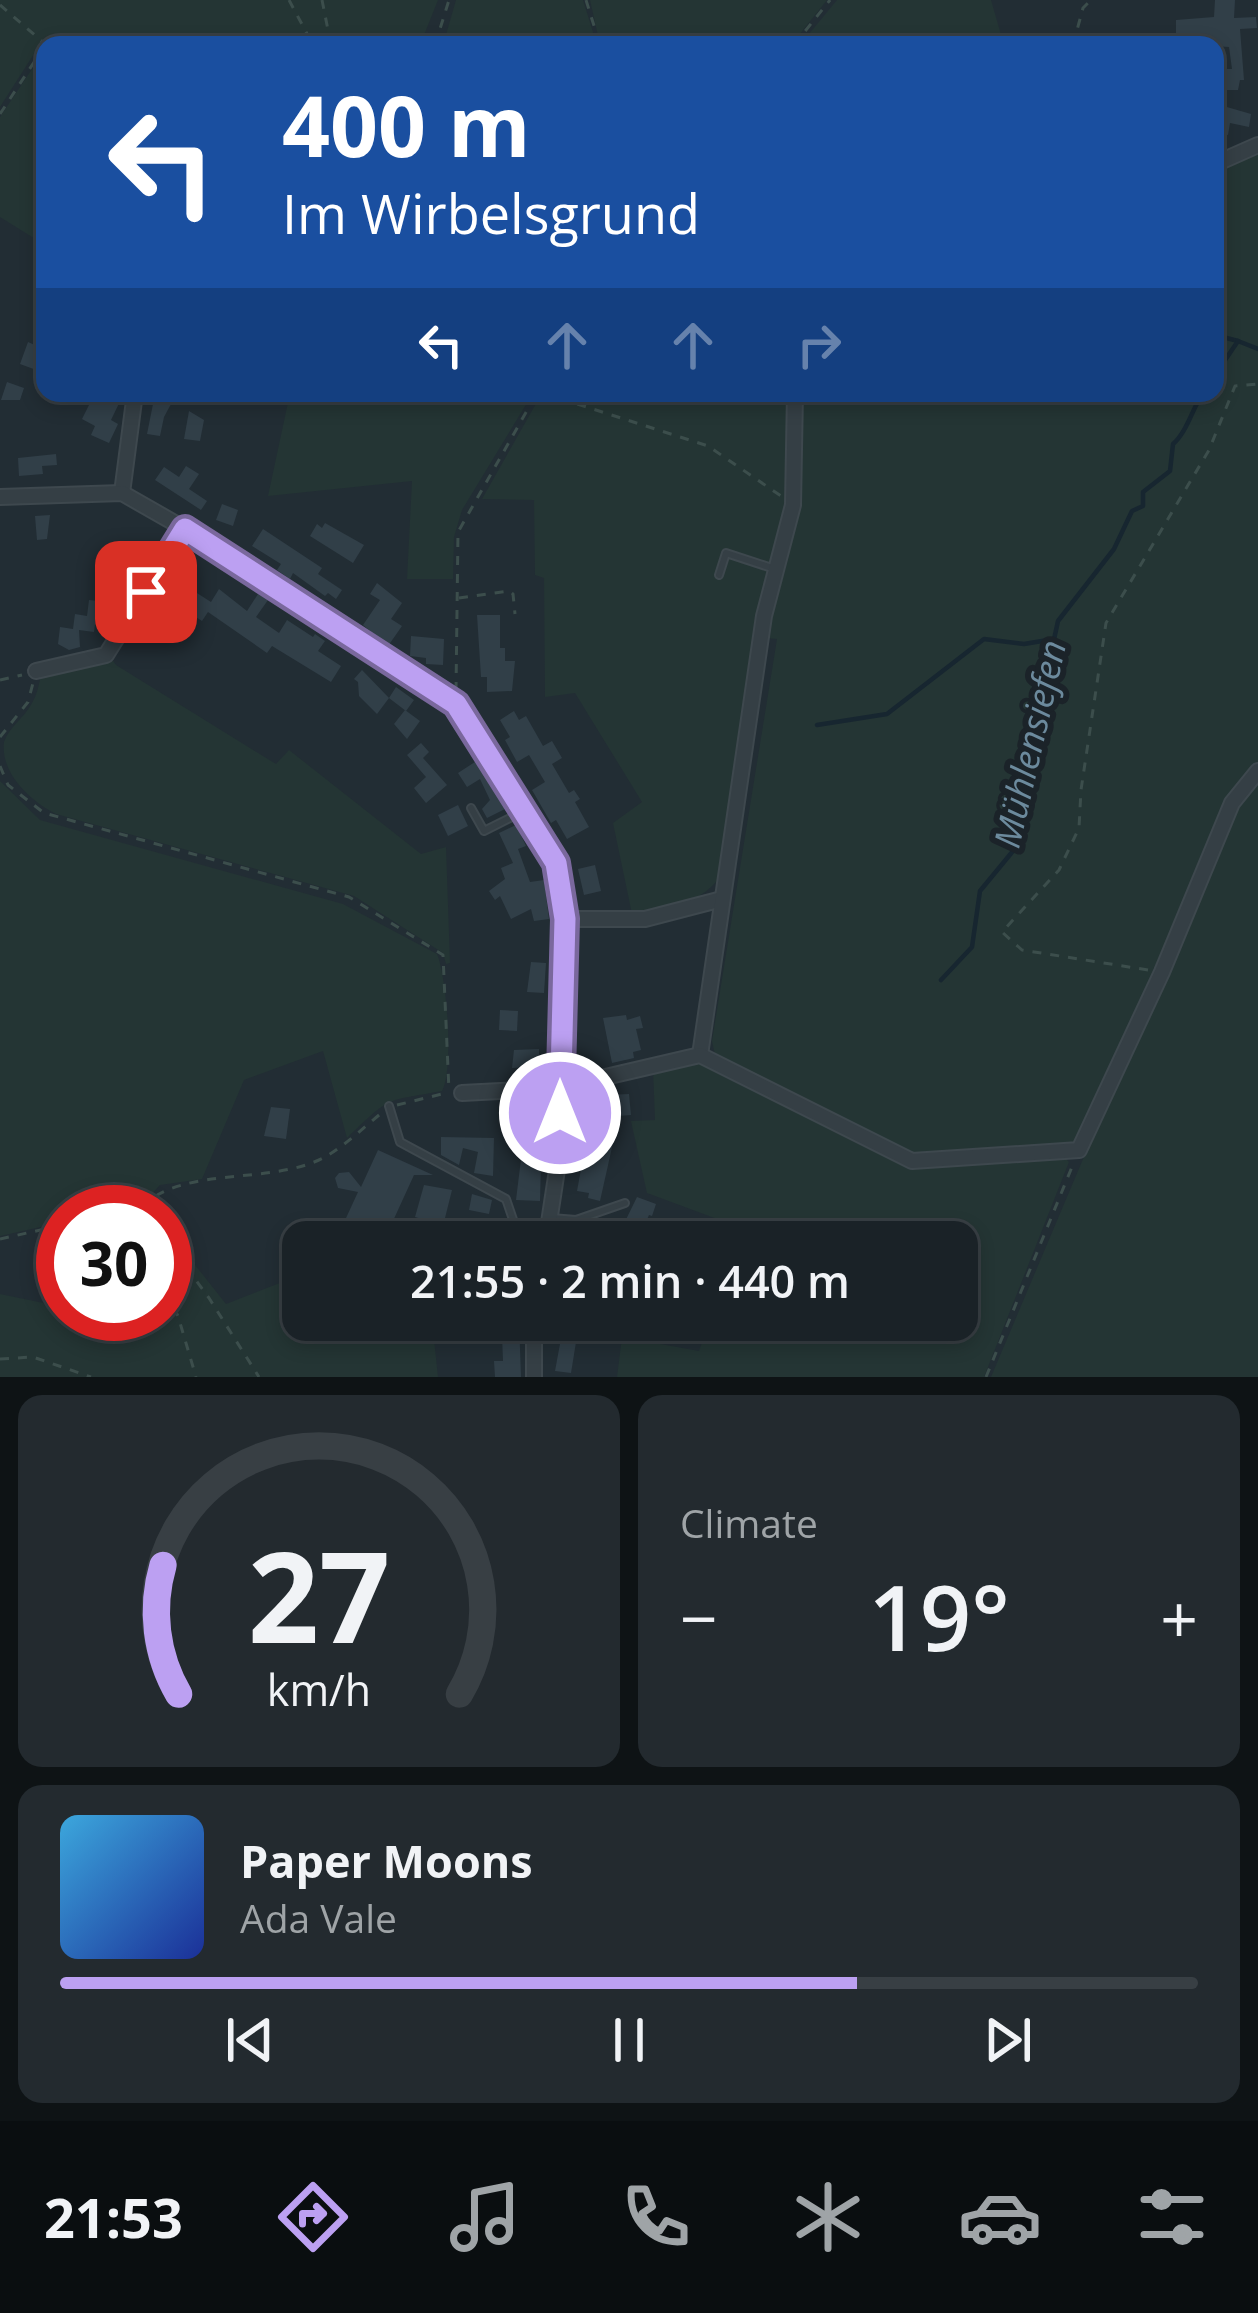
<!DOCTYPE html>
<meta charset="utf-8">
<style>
:root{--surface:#1a2227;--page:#232a2f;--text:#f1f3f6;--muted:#9fa4a7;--line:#383f44;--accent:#bca0f2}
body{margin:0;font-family:"Open Sans",sans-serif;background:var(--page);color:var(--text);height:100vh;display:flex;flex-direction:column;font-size:45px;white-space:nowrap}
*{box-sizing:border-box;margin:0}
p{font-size:39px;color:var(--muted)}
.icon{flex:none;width:66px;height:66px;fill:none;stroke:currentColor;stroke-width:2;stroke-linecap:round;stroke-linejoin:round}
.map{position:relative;height:1377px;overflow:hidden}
.sheet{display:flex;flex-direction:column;gap:18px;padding:18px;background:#0e1315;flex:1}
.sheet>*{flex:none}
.hud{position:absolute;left:36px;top:36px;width:1188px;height:366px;border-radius:24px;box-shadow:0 6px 18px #0003,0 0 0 3px var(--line);background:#1a4fa0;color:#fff;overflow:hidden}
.speed{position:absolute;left:36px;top:1185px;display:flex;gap:24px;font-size:60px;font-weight:700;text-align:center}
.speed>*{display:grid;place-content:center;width:156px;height:156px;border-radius:50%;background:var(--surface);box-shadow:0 6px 18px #0003,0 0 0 3px var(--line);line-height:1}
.speed .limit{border:18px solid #d22;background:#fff;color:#111}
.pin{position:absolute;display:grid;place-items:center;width:102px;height:102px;color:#fff;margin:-51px;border-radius:24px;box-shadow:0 6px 18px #0006}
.me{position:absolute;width:132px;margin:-66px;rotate:0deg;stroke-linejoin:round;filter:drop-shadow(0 0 9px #0008)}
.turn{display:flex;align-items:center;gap:42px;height:252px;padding:0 48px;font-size:54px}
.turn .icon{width:156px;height:156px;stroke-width:2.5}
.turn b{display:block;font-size:84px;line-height:102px}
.lanes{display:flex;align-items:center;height:114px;padding:0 48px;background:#0003;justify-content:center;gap:60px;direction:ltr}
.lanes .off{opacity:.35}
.big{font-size:90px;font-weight:600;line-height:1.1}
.sheet .card{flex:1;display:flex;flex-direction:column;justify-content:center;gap:18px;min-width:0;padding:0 42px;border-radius:24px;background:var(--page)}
.sheet .dial{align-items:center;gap:0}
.dial svg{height:312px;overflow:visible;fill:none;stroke:var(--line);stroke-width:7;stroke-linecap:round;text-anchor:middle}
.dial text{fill:var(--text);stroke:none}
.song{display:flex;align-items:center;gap:36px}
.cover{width:144px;height:144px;border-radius:18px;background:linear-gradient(135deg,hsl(200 70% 55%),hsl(230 70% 35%))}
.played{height:12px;border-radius:6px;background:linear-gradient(90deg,var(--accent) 70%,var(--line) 70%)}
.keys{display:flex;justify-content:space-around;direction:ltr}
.heat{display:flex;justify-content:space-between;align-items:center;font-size:66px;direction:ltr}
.sheet .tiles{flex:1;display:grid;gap:18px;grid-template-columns:1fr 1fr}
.card:last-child{grid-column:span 2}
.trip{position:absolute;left:282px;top:1221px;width:696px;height:120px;border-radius:24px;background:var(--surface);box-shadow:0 6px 18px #0003,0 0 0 3px var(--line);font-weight:600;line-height:120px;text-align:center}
.dock{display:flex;height:192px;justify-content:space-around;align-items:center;background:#0a0e10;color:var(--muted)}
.dock .icon{width:84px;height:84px}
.dock .on{color:var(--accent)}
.dock b{font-size:54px;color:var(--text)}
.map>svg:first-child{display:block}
</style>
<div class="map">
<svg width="1258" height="1377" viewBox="0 0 1258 1377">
<rect width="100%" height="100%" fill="#222d34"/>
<!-- green -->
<g fill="#243534">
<path d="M0 0H438L420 45H45V51L39 46 0 107Z"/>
<path d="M456 0H583L597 45H443Z"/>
<path d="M590 0H827L791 45H600Z"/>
<path d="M837 0H991L1004 45H800Z"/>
<path d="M45 57V245L0 217V117L38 60Z"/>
<path d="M1258 151V1377H991L1094 1133 1067 1146 923 1157 897 1149 716 1059 712 1041 777 639 766 638 788 559 799 493 801 393H1215V170Z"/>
<path d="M290 393H533L462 510 454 537 453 579H407L412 481 268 496Z"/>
<path d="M542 393H790L788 507 749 662 723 873C704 902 666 914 632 914L613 823 642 802 575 693 545 697 544 578 535 575 534 500 482 499Z"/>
<path d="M111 658 116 665 276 764 289 750 421 854 446 847 450 963 446 964 443 953 354 896 56 814C32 802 0 774 4 742 9 727 25 717 32 703 37 695 39 684 41 675Z"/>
<path d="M0 781 40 820 343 904 437 954C447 978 454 1070 442 1091 383 1102 392 1095 347 1138L323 1051 244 1080 202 1179 160 1185 142 1204 105 1212H63V1222L0 1236Z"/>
<path d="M679 1062 708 1064 919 1165 1066 1159 1069 1162 984 1377H617L622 1337 699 1351 710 1320H957V1242H740L744 1229 647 1193 631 1121 655 1120 653 1069Z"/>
<path d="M165 1227 226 1304 303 1274V1320H432L438 1377H0V1294L63 1307V1314H165Z"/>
</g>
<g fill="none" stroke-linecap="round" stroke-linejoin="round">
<!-- stream -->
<g stroke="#172630" stroke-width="4.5">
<path d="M1215 335 1238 341"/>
<path d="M1215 375 1238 341 1258 349"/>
<path d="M817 725 887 714 984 639 1024 644 1054 639"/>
<path d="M941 980 972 947 980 891 1013 851 1019 801 1058 621 1114 549 1132 511 1143 506V492L1170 471 1173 444C1187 432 1192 409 1203 393"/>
</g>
</g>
<!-- building -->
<g fill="#313f48">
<path d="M1215 0H1235L1234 18 1256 17 1257 28 1240 29 1244 80H1240L1238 90H1221V69H1232L1229 47 1194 45V36L1176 37V20L1214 17Z"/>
<path d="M1220 105 1251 114 1249 127 1230 123 1228 135 1215 133Z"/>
<path d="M45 328V353L39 371 20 364 28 342 37 346Z"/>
<path d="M7 382 24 388 20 400H1Z"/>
<path d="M95 393 104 397 106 393H124L111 420 118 424 109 443 91 435 95 426 82 419Z"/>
<path d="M164 393H177L164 417 160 436 147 434 153 404 161 405Z"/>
<path d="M189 411 204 420 200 441 184 439Z"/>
<path d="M56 454 57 465 42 466 43 474 19 476 18 458Z"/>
<path d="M186 466 199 474 189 489 207 501 201 510 155 480 164 467 179 477Z"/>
<path d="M222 504 238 510 233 526 216 520Z"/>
<path d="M50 515 47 539 37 540 35 516Z"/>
<path d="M325 523 364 545 353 563 310 536 317 524 322 528Z"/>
<path d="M263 529 322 568 318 574 342 590 336 599 328 593 325 596 293 573 290 579 277 570 281 564 252 546Z"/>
<path d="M136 548 147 553 130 589 105 578 115 556 129 563Z"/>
<path d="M377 583 402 603 391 619 402 626 388 646 363 625 380 600 370 594Z"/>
<path d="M186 586 211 602 219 589 247 611 258 594 268 600 256 617 279 633 287 620 313 637 315 634 325 641 318 651 341 666 331 682 272 646 267 653 208 612 202 621 174 603Z"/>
<path d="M89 600 108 602 106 619 96 617 94 632 79 630 80 647 69 650 58 644 60 627 73 629 75 614 87 616Z"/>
<path d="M477 615H500V648H505V661H515L512 691 487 692V677H481Z"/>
<path d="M411 636 444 639 443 665 426 664V658L410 656Z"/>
<path d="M362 670 389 698 396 687 414 700 406 711 389 698 377 714 359 696 358 682 354 679Z"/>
<path d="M405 710 420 721 407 739 394 724Z"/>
<path d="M514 711 519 720 526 716 543 746 552 741 562 758 552 764 569 793 574 790 580 799 575 802 589 827 567 839 556 820 551 823 532 790 545 782 529 755 517 762 505 740 510 737 500 720Z"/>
<path d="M421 743 429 752 423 758 447 785 426 803 414 788 426 777 407 755Z"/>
<path d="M478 760 507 808 487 818 482 809 490 800 480 779 467 787 458 773Z"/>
<path d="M458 805 468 826 448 836 438 815Z"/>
<path d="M516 825 526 846 518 849 530 882 544 880 549 919 534 921 531 909 511 919 500 896 495 900 489 891 505 879 501 868 513 863 499 833Z"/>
<path d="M595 865 601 891 584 895 578 869Z"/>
<path d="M531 962 546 963 544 993 527 992Z"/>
<path d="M500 1010 518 1011 517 1031 499 1030Z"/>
<path d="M626 1015 627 1020 640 1016 643 1028 636 1029 641 1050 633 1052 634 1058 612 1063 603 1018Z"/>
<path d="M539 1049V1067L512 1068 514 1050Z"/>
<path d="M629 1094 631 1115 619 1116 600 1201 588 1198 589 1193 577 1191 588 1131 598 1133 599 1125 609 1126 607 1095Z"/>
<path d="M541 1100V1140H545V1163H541L540 1201 516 1200 522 1151V1124H517V1112H524V1101Z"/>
<path d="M271 1107 290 1109 286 1139 264 1136Z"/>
<path d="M441 1137 494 1138 493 1176 474 1173 478 1152 463 1148 459 1165 441 1155Z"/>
<path d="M378 1150 433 1175H414L387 1234 364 1242H335L358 1192 338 1188 335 1178 339 1173 349 1172 361 1187Z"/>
<path d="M424 1185 452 1190 439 1242H433L432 1222 415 1217Z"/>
<path d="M472 1194 492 1200 489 1214 469 1210Z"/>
<path d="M637 1197 656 1204 652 1216 649 1215 644 1226 639 1223 632 1242H615Z"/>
<path d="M494 1320H519L521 1377H495L494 1361H503L502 1336H494Z"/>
<path d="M562 1333 577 1336 571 1373 555 1371Z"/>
</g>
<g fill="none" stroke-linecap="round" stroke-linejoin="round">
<defs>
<g id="lane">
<path d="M719 575 726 553 775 569"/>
<path d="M471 808 484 831 520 813"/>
<path d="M389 1106 400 1142 506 1199 519 1237 530 1242"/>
<path d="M551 1218 576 1220 625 1203"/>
</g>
<g id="street">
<path d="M1215 164 1258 145"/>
<path d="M122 493 135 393"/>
<path d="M0 497 122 493 185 529 456 705 556 863 565 919 558 1088 562 1137 546 1242"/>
<path d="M36 671 106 655 185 529"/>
<path d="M565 919H645L722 899"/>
<path d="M700 1055 764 616 793 505 795 393"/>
<path d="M462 1093 558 1088 700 1055 912 1161 1079 1150 1162 972 1232 803 1258 771"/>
<path d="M534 1377V1320"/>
</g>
</defs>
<!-- lane casing -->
<use href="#lane" stroke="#3e484e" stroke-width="10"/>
<!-- street casing -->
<use href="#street" stroke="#3e484e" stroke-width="18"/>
<!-- path -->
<g stroke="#3c4e4c" stroke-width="3" stroke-dasharray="9 9" stroke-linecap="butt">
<path d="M289 0 313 45"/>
<path d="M322 0 331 45"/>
<path d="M586 0 600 45"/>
<path d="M0 5 44 43"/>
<path d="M435 45 449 0"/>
<path d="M794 45 830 0"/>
<path d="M1073 45 1083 8 1091 0"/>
<path d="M0 114 46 44"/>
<path d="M543 393 708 446 781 496"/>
<path d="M459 598 509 591 513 594 515 614"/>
<path d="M0 680 22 675"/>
<path d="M456 691 458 532 537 393"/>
<path d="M0 737 28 702 33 683"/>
<path d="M0 766 8 785 44 813 349 897 443 955 449 1091"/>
<path d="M1148 970 1022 950 1002 932 1059 870 1079 828 1081 790 1106 623 1209 450 1235 386 1258 384"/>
<path d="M397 1105 446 1093"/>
<path d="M142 1207C180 1166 271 1185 323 1158 344 1147 365 1126 384 1111"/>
<path d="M118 1212 140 1207"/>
<path d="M165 1238 209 1298 259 1377"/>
<path d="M0 1239 63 1225"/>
<path d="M165 1292 178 1316 196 1377"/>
<path d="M0 1359 33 1357 91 1377"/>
<path d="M986 1377 1074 1162"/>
</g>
<!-- lane -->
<use href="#lane" stroke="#353f45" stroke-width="6"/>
<!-- street -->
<use href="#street" stroke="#353f45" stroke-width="14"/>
</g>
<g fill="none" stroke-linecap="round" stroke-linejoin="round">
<defs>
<path id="route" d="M146 592 185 529 456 704 556 863 565 919 560 1113"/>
</defs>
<!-- route casing -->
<use href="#route" stroke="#7a689d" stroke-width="30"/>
<!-- route -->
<use href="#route" stroke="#bca0f2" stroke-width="21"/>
</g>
<g text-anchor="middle" stroke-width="12" stroke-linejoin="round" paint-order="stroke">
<!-- water labels -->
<g font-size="36" font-style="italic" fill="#6c8a9d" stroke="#1b2329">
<text transform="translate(1030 744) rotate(-77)" y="13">Mühlensiefen</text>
</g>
</g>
</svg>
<div class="speed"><div class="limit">30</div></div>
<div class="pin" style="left:146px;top:592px;background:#d93025"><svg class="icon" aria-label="arrive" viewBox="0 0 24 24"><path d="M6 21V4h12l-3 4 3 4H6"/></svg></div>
<svg class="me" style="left:560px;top:1113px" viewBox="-20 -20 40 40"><circle r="17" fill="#bca0f2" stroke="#fff" stroke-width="3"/><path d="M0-11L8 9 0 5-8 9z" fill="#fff"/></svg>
<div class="trip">21:55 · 2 min · 440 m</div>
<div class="hud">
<div class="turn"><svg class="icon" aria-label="left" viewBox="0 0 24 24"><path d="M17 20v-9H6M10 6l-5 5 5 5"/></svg><div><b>400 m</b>Im Wirbelsgrund</div></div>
<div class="lanes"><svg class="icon" aria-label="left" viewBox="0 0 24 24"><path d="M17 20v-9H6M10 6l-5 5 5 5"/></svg><svg class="icon off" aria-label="ahead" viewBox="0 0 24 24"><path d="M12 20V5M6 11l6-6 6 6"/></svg><svg class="icon off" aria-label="ahead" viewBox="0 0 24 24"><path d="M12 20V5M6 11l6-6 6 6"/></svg><svg class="icon off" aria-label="right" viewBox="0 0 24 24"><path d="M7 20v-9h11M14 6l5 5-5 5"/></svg></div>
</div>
</div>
<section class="sheet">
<div class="tiles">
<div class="card dial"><svg viewBox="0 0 100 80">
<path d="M14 69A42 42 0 1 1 86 69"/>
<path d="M14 69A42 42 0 0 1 10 36" stroke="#bca0f2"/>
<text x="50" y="56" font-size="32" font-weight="700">27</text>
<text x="50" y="72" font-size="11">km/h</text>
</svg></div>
<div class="card"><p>Climate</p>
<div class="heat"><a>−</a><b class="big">19°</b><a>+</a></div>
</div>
<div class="card">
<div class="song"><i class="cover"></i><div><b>Paper Moons</b><p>Ada Vale</p></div></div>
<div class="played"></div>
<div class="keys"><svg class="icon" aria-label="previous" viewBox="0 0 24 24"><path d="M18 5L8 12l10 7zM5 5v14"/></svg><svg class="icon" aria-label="pause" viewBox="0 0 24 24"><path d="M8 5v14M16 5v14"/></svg><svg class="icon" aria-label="next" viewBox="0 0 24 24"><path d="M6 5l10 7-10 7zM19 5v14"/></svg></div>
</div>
</div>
</section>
<nav class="dock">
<b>21:53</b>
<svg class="icon on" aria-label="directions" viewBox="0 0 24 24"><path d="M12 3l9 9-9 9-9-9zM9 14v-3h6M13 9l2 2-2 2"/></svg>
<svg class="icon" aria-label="music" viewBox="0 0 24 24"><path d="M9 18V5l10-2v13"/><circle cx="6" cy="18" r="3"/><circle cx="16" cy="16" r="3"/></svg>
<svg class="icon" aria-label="phone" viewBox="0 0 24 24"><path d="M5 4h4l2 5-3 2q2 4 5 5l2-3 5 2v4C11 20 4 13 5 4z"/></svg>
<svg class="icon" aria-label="climate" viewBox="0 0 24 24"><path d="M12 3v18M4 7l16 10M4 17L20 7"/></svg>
<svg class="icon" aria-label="car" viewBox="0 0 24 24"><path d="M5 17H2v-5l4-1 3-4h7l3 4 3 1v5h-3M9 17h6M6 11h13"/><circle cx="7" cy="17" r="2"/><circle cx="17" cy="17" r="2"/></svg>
<svg class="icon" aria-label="filters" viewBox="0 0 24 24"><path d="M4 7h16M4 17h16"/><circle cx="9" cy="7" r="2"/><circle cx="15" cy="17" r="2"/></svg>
</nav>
